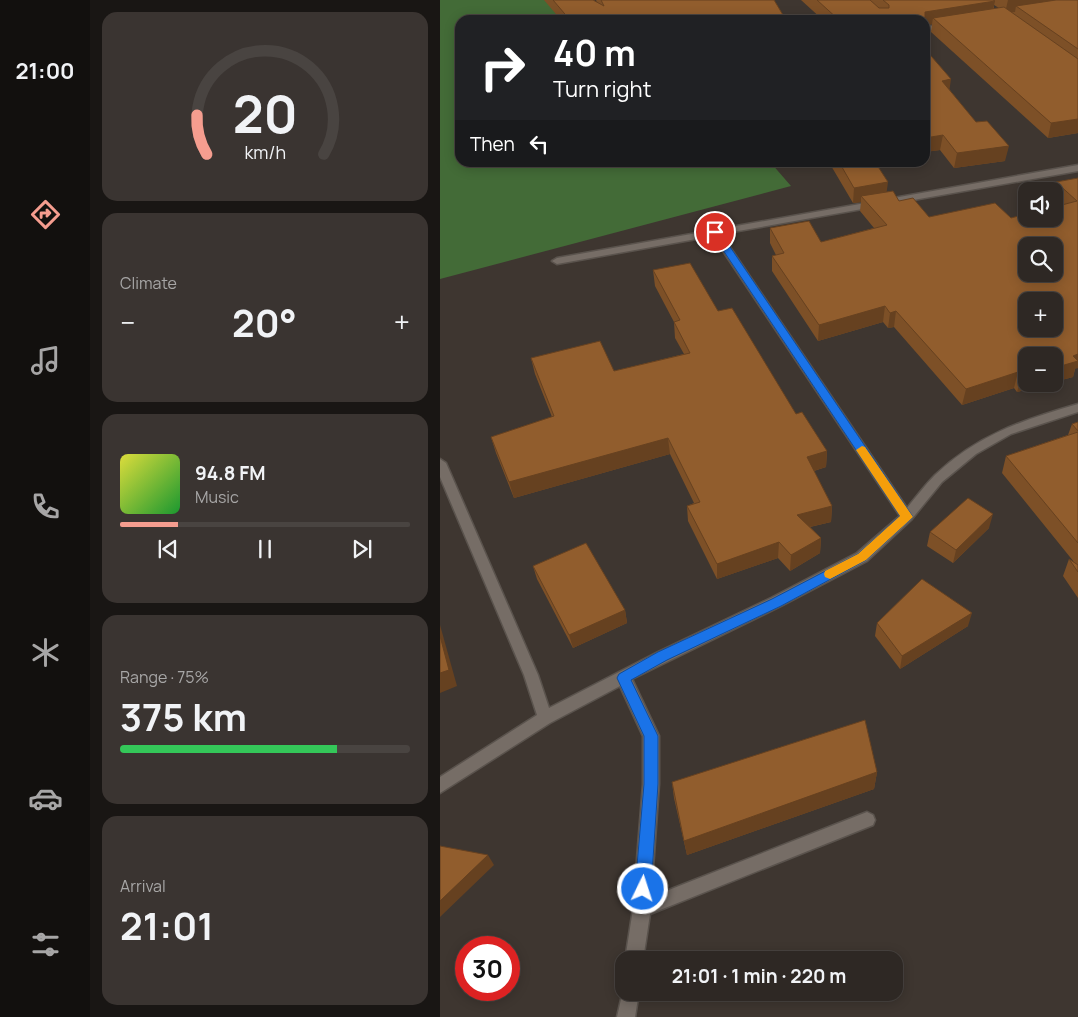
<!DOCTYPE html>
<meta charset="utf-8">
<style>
:root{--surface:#2e2824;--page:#3a3431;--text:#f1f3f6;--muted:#a7a6a6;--line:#494441;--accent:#f59d8f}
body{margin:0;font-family:Manrope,sans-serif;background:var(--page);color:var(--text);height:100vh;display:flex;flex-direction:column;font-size:19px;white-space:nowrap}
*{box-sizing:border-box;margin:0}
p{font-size:16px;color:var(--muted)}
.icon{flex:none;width:28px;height:28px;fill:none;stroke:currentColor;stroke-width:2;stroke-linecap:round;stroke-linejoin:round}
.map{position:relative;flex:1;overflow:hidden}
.drawer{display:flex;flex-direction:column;gap:12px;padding:12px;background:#191614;width:350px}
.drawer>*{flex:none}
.top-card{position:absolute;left:15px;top:15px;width:475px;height:152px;border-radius:15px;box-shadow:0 2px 12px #0003,0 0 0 1px var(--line);background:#202124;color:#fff;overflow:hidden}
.tools{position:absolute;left:578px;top:182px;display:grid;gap:10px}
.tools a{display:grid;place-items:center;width:45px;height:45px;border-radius:10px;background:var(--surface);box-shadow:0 2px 12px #0003,0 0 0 1px var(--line);font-size:25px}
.speed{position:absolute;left:15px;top:936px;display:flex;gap:10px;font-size:25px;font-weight:700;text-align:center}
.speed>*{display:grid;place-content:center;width:65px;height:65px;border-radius:50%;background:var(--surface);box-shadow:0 2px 12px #0003,0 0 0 1px var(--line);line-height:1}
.speed .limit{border:8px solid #d22;background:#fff;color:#111}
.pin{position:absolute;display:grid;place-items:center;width:42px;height:42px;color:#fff;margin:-21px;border:2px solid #fff;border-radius:50%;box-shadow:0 1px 5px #0007}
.me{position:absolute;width:55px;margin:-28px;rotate:4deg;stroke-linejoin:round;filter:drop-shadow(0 0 4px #0008)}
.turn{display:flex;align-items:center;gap:18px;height:105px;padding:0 15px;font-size:22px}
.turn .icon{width:65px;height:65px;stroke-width:2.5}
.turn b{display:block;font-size:35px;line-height:42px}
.then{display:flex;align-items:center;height:48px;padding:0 15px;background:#0003;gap:10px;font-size:19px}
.big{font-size:38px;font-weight:700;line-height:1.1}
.drawer .widget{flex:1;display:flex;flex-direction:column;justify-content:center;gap:8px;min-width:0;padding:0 18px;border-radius:15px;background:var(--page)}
.drawer .dial{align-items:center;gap:0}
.dial svg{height:130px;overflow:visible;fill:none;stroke:var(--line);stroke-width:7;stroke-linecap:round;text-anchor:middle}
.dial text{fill:var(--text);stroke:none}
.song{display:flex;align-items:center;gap:15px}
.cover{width:60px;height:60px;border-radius:8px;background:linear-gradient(135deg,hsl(60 70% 55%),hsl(130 70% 35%))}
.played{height:5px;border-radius:2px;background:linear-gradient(90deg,var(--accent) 20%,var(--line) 20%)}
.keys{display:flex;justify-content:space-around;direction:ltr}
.heat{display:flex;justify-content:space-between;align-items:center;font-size:28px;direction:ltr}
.charge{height:8px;border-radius:4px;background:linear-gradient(90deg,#34c759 75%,var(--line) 0)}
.trip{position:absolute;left:175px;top:951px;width:288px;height:50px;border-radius:15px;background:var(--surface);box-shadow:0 2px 12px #0003,0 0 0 1px var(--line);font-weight:700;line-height:50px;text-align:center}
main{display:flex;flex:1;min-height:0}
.menu{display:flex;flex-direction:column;width:90px;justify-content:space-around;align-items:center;background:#12100e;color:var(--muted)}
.menu .icon{width:35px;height:35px}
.menu .selected{color:var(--accent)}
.menu b{font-size:22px;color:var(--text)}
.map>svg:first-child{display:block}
</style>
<main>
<nav class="menu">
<b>21:00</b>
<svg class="icon selected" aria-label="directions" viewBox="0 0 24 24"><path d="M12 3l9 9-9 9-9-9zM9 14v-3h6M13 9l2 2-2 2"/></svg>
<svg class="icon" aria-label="music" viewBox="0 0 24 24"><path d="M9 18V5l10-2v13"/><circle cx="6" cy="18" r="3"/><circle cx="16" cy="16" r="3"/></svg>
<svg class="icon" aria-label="phone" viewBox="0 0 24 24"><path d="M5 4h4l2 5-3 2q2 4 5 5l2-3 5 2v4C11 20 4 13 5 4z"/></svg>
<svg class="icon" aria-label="climate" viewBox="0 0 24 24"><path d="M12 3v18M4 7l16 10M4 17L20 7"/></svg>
<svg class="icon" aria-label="car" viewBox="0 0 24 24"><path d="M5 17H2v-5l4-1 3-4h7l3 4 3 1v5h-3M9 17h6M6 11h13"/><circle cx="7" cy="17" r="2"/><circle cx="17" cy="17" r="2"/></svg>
<svg class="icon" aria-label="filters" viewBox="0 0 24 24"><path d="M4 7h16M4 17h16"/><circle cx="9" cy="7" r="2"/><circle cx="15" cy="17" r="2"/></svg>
</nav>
<section class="drawer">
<div class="widget dial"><svg viewBox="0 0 100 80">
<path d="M14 69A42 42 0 1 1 86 69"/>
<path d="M14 69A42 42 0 0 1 8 45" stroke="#f59d8f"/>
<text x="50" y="56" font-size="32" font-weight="700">20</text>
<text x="50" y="72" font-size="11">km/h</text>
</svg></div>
<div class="widget"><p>Climate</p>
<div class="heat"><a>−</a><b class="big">20°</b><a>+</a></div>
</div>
<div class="widget">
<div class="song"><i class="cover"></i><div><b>94.8 FM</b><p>Music</p></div></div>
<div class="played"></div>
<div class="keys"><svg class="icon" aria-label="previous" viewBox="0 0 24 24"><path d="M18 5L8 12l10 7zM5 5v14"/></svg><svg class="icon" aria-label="pause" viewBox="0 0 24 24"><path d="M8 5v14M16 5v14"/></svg><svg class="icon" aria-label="next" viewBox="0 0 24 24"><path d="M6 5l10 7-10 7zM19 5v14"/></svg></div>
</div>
<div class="widget"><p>Range · 75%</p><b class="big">375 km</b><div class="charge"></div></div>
<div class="widget"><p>Arrival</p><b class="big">21:01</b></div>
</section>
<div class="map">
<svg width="638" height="1017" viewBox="0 0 638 1017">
<rect width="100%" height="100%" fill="#3e3630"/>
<!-- green -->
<path fill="#436b37" d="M0 0H116L131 20H20V162L331 163 351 186 0 279Z"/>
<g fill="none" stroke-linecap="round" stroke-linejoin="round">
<defs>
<g id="minor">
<path d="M507 24 509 25V27L485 31V27Z"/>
<path d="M638 165V171L281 234 467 508C476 497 485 485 495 475 537 435 583 420 638 404V412L571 434 536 454 502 482 471 520 427 561 341 606 192 679 219 736V784L211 897 427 812 433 815 435 820 433 825 210 914 203 960H185L193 909 203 784V736L180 686 110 723 0 793V777L97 715 84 675 0 477V459L6 463 98 675 109 708 218 652 331 598 417 553 460 516 273 236 117 264 112 261 117 258Z"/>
<path d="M184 986V992H199L195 1017H177Z"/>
</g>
</defs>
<!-- minor casing -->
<use href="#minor" stroke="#5a534d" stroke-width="3"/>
<!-- minor -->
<use href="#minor" fill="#766d66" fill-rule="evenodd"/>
</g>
<!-- wall -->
<g fill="#7d5027" fill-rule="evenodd">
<path d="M104 0H153L157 2 156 0H334L346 20H121Z"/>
<path d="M361 0H638V133L608 138 491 32 492 24 485 26V20H383ZM554 5 559 8 554 9Z"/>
<path d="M485 49 509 89 565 161 514 168 500 150 485 152Z"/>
<path d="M385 162H435L446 192 459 201 489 217 571 218 620 205 614 198V193L616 182 638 178 635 369 633 377 614 382V356L586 384H608L577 392 574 388 522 405 454 327 448 328 443 322 378 341 332 271V256L336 255 330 243V228L381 242 434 228 420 211 421 202 413 203 390 164 387 165Z"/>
<path d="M213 270 278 311 356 414 387 451 386 467 374 471 392 506 391 522 370 527 381 538 380 553 350 571 338 558 277 579 248 521 247 506 254 503 230 454 74 498 56 453 51 437 112 417 95 374 91 358 174 371 244 354 235 338 234 322 215 286Z"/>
<path d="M638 422V598L623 576 629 559 634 562 562 473 566 456 628 435 632 424Z"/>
<path d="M549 528 513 563 487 546 490 532Z"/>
<path d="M93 566 185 610 187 623 133 648 97 579Z"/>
<path d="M437 623 528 626 460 669 435 636Z"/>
<path d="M437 772 434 789 247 855 234 798 232 782Z"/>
</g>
<!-- shaded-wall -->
<g fill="#664120">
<path d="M568 0H638L576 6 575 12 565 13Z"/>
<path d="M555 1 552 15 493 18 492 24 485 26V20H482L485 12Z"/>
<path d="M511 79 509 93 502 81Z"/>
<path d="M638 119V133L608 138 611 123Z"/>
<path d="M503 135 500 150 485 152V138Z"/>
<path d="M569 146 565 161 514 168 517 153Z"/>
<path d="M448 182 446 197 421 196V202L413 203 414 188Z"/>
<path d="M445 306 443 322 378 341 379 325Z"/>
<path d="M456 311 454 327 448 328 450 313Z"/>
<path d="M638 354V368L635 369 633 377 614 382V368L633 356Z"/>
<path d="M578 372 574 388 522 405 526 389Z"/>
<path d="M586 375V384H608L577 392 582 376Z"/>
<path d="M228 438 230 454 74 498 69 482Z"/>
<path d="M387 451 386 467 367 473V457Z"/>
<path d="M392 506 391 522 356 530 357 515Z"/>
<path d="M553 514 549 528 513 563 516 550Z"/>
<path d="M381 538 380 553 350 571 351 555Z"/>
<path d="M339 542 338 558 277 579V564Z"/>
<path d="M185 610 187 623 133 648 129 635Z"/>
<path d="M532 613 528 626 460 669 462 656Z"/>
<path d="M0 625 17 686 0 693Z"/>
<path d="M437 772 434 789 247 855 244 841Z"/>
<path d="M48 855 54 865 0 917V901Z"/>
</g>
<!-- building -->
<g fill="#915d2d" stroke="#664120" fill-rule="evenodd">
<path d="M113 0H153L164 6 161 0H334L346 20H139L138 18 130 20Z"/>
<path d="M377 0H430L439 8H449V5L443 0H553L555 1 485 12V17L482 20H399Z"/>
<path d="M616 0H638V49L576 6Z"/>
<path d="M564 7 638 59V119L611 123 493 18Z"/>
<path d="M485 49 511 79 502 81 536 122 547 121 569 146 517 153 503 135 485 138Z"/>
<path d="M399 162H435L448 182 414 188Z"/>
<path d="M638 178V354L633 356 638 361 614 368V356H586V375L582 376 578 372 526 389 456 311 450 313 445 306 379 325 332 256 344 253 330 228 369 221 381 242 447 225 421 196 453 191 459 201 473 198 489 217 555 203 571 218 586 214V219H614V207L637 201 616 182ZM586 246H614V274H586ZM586 301H614V329H586Z"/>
<path d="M250 263 278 311 292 308 356 414 362 412 387 451 367 457 392 506 357 515 381 538 351 555 339 542 277 564 247 506 260 502 228 438 69 482 51 437 114 416 91 358 160 341 174 371 250 353 234 322 240 320 213 270Z"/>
<path d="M638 422V431L632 424Z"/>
<path d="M638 432V543L566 456Z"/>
<path d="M528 498 553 514 516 550 490 532Z"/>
<path d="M146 543 185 610 129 635 93 566Z"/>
<path d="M629 559 638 565V572Z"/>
<path d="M482 579 532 613 462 656 437 623Z"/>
<path d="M0 636 9 670 0 673Z"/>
<path d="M425 720 437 772 244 841 232 782Z"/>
<path d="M0 846 48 855 0 901Z"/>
</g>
<!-- route -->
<path fill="#1a73e8" stroke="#114b97" d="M275 230 280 232 473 517 426 560 341 606 227 660 191 680 218 736V784L211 889 209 895 203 897 198 895 195 889 204 784V736L177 678 179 674 218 652 332 599 418 554 460 516 271 232Z"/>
<!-- slow -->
<path fill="#f59e0b" d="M422 446 425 447 473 517 426 560 390 579 385 577 384 574 385 571 418 554 460 516 416 450Z"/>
</svg>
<div class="tools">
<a><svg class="icon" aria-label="sound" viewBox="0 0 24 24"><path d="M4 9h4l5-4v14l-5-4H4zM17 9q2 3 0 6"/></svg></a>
<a><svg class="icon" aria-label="search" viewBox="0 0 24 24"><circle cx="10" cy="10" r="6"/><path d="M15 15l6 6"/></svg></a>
<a>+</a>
<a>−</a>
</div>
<div class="speed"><div class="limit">30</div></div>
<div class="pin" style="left:275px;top:232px;background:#d93025"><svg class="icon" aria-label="arrive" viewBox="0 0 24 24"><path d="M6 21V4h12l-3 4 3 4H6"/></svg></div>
<svg class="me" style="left:203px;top:889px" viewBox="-20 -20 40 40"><circle r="17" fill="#1a73e8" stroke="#fff" stroke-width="3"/><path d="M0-11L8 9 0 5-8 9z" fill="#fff"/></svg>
<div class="trip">21:01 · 1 min · 220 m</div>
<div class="top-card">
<div class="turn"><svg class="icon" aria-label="right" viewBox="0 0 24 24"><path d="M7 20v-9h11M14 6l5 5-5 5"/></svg><div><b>40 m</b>Turn right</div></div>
<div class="then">Then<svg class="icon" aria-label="left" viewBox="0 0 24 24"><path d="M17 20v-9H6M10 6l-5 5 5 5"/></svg></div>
</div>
</div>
</main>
